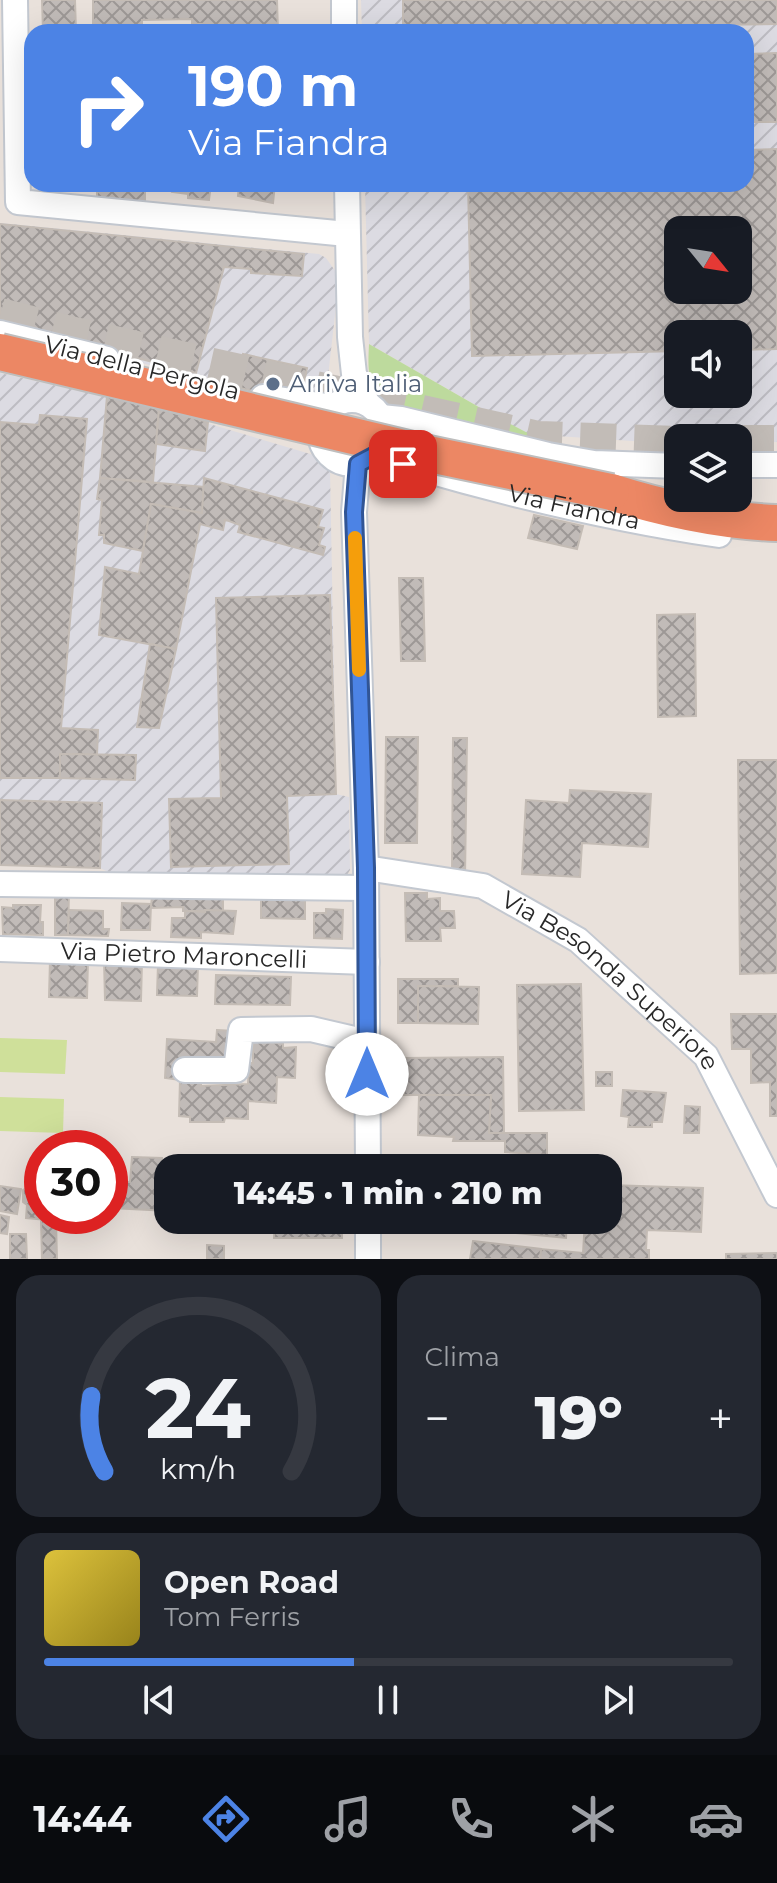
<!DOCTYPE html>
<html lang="it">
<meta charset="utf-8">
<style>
:root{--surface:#171b24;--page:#242831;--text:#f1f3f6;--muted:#9ea1a6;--line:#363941;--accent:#4c83e5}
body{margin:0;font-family:Montserrat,sans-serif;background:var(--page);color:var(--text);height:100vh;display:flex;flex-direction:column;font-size:30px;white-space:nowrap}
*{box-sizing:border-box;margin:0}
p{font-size:26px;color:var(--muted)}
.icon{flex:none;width:44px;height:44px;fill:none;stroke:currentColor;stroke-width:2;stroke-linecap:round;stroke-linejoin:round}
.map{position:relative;height:1259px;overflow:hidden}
.sheet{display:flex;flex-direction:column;gap:16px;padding:16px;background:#0d0f14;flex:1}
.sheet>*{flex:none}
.top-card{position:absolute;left:24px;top:24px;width:730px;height:168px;border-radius:24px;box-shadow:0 8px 32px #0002;background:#4c83e5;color:#fff;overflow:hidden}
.needle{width:52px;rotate:120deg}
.controls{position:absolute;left:664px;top:216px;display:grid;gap:16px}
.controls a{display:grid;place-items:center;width:88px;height:88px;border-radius:16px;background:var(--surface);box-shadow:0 8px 32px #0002;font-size:40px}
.speed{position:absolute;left:24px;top:1130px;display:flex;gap:16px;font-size:40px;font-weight:700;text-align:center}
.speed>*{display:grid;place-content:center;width:104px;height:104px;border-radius:50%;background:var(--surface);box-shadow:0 8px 32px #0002;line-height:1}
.speed .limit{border:12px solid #d22;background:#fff;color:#111}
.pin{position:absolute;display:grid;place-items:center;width:68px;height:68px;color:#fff;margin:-34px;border-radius:16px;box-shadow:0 4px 12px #0006}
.me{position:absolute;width:88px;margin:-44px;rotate:0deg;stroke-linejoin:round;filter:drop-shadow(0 0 6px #0008)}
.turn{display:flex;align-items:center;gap:28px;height:168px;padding:0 32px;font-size:36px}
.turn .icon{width:104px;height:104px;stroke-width:2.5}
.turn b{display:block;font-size:56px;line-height:68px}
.big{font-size:60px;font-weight:800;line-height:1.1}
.sheet .card{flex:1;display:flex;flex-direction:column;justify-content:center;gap:12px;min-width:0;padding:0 28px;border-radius:24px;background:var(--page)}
.sheet .dial{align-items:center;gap:0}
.dial svg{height:208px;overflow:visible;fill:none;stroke:var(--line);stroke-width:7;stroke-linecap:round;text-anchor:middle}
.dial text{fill:var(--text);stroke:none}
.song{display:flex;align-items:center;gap:24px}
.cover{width:96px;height:96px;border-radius:12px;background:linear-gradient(135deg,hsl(50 70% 55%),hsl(50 70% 35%))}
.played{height:8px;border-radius:4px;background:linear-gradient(90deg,var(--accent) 45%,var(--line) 45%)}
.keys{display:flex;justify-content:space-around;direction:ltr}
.heat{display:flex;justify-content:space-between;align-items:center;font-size:44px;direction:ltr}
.sheet .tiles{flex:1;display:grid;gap:16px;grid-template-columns:1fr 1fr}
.card:last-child{grid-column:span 2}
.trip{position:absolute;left:154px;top:1154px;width:468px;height:80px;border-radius:24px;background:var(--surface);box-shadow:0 8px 32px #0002;font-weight:800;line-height:80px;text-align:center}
.tabs{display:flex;height:128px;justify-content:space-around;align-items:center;background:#090b0e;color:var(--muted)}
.tabs .icon{width:56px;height:56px}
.tabs .current{color:var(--accent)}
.tabs b{font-size:36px;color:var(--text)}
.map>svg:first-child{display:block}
</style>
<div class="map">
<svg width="777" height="1259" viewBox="0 0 777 1259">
<defs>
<pattern id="industrial-furrows" width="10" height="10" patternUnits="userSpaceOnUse" patternTransform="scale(2)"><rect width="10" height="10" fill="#dcdbe2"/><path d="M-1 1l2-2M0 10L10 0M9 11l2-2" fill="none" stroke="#bdbcc2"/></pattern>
<pattern id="building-cross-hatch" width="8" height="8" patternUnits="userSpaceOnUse" patternTransform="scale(2)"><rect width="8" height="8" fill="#c1bbb8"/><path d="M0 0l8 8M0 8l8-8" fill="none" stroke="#9d9896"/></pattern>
</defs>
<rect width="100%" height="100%" fill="#e9e1db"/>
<!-- industrial -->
<g fill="url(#industrial-furrows)" fill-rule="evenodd">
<path d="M361 0H777V442L738 443V438H678V444L526 434 369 344 365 184H746V32H362ZM678 230H738V290H678ZM678 334H738V394H678Z"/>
<path d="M0 223 319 254 326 258 336 272V306L325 403 294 401 0 328Z"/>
<path d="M0 373 159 409 317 456 330 468 336 794 349 797 350 870 343 882 119 877 100 868 0 865Z"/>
</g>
<!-- grass -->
<path fill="#bdda9d" d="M369 344 491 414 545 442 388 402C366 386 368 369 369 344Z"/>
<!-- pitch -->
<g fill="#cfe09a">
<path d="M0 1038 67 1040 65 1074 0 1072Z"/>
<path d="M0 1097 64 1099 63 1133 0 1131Z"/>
</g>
<!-- building -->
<g fill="url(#building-cross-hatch)" stroke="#c4bcb5" stroke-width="2" fill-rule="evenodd">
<path d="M42 0H75L76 32H43Z"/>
<path d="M93 0H277L278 32H213L212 24H192V19L142 20V32H93Z"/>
<path d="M403 0H777V24L403 29Z"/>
<path d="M777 53V122H746V54Z"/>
<path d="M777 149V349L738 350V334H678V351L472 356 468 184H746V150ZM678 230H738V290H678Z"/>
<path d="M97 184H145V202L97 199Z"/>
<path d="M173 184H211L209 200 188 198V194L172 192Z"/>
<path d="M239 184H275L273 203 238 196Z"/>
<path d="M0 224 304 254 302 276 251 273V269L224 267 196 373 0 323Z"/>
<path d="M243 354 307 368 300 402 236 387Z"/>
<path d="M107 396 159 409 153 482 100 478Z"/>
<path d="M159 409 208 422 205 451 156 444Z"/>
<path d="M40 415 87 419 61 728 98 730 97 755 60 754V778H0V422L39 425Z"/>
<path d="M100 478 204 487 202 513 151 504 143 551 104 543V535H99L102 500 97 499Z"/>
<path d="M204 478 323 510 318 527 324 528 319 545 325 547 323 555 238 532 240 525 229 521 225 520 223 530 200 524 176 649 99 635 105 567 139 574 151 504 202 513Z"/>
<path d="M534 515 583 526 577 549 528 538Z"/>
<path d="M399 578H423L425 661H401Z"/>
<path d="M330 595 336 794 287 796 289 864 171 867 169 799 221 798 216 598Z"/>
<path d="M695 614 696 716 658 717 657 615Z"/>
<path d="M150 644 176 649 159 728 137 727Z"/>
<path d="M386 737H418L417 843H385Z"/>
<path d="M453 738H467L465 878 452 876Z"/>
<path d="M60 754 136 755 135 780 60 778Z"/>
<path d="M738 760H777V973L740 974Z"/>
<path d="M570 790 651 794 648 847 582 843 580 877 522 874 526 800 569 803Z"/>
<path d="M0 800 102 803 100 868 0 865Z"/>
<path d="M55 890 69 891 68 935H55Z"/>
<path d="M405 893H427V899L440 898V911H454L455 928H440L441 941H406Z"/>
<path d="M152 895H223V911H183V907L151 908Z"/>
<path d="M261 896 305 897V919L261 918Z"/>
<path d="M122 903 151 904 150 930H121Z"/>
<path d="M13 905H41L40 922H43V935L3 934 2 907 13 908Z"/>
<path d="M326 909 343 910 342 939 314 938V913H326Z"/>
<path d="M69 910 103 911V929H109L108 936 68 935Z"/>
<path d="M205 910 236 911 233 934 201 932V938L171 937 172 918H185V911L205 912Z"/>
<path d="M50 960 88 961 87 998 49 997Z"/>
<path d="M104 960 142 961 141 1001 105 1000Z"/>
<path d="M158 964 198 965 197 996 157 995Z"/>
<path d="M216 975 291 977 290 1005 215 1004Z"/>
<path d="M398 979H458V986H418V1023H398Z"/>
<path d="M581 984 584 1110 519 1111 517 985Z"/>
<path d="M418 986 479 987 478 1024 418 1023Z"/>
<path d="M731 1014H777V1116H770V1082L751 1083V1049H732Z"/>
<path d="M217 1030 234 1031 232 1063 180 1080 165 1078 167 1039 216 1042Z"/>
<path d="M253 1042 283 1043V1048L296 1047 295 1078 277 1077 276 1103 248 1101V1119L225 1118 224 1122H190V1117L179 1116 180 1080 201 1081V1086L248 1084 249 1063H253Z"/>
<path d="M503 1057 504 1133H489L491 1095H404V1058Z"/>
<rect x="596" y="1072" width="16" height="14"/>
<path d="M623 1090 666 1093 662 1122H652V1127H628L629 1117 621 1116Z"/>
<path d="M419 1095H491L489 1133H547V1155L505 1152V1141H453L454 1137 418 1135Z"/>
<path d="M685 1106 700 1107 699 1133H684Z"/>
<path d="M132 1157 162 1158 160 1182H168V1211L111 1208 112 1181 130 1182Z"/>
<path d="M261 1158 325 1160 352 1163V1168H260Z"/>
<path d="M42 1169V1216H58V1221L26 1218 27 1205 23 1202V1190L33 1184 34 1174Z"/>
<path d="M608 1185 703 1188 701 1232 647 1230 646 1250H649V1259H540L541 1249 583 1253 585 1220H608Z"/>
<path d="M0 1186 21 1189 17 1214 0 1211Z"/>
<path d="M0 1215 9 1217 7 1234 0 1233Z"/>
<path d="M41 1220 56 1221 57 1259H42Z"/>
<path d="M275 1220H342V1238H274Z"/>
<path d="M478 1220H567L566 1238 477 1229Z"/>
<path d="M478 1220 477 1229 402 1221V1220Z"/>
<path d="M10 1234H26L27 1259H10Z"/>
<path d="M473 1241 541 1249 540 1259H470Z"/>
<path d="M207 1245 224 1246V1259H207Z"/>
<path d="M777 1253V1259H726V1254Z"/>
</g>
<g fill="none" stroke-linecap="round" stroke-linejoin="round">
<!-- highway-tunnel -->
<g stroke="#c2bcb7" stroke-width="36" stroke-dasharray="36 18" stroke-linecap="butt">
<path d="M0 316 70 334 538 439 678 444"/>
<path d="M738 443H777"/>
</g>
<defs>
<g id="minor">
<path d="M15 0 18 202 347 234"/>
<path d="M344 0V32"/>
<path d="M347 184 350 337 354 374 367 403"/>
<path d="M0 333 107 359"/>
<path d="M263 397 332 407"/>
<circle cx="352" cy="432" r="32"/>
<path d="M381 417 401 419 548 455 594 463 678 466"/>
<path d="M358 464 354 512 366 868 368 1168"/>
<path d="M738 465H777"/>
<path id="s1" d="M415 467C515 496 616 520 719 535"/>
<path id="s2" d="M366 868 483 886 578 940 706 1056 777 1195"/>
<path d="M0 884 366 888"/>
<path id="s3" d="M0 949 367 962"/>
<path d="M185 1070H236L241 1030 311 1029 367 1042"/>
<path d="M368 1220V1259"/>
</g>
<path id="highway" d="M611 492C665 509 720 521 777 523"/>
</defs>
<!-- minor casing -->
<use href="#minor" stroke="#c3c8d0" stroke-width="28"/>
<!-- highway casing -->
<use href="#highway" stroke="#bebebe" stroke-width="40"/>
<!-- minor -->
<use href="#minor" stroke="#fff" stroke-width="24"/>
<!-- highway -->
<use href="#highway" stroke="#ec8764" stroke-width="36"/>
<defs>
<path id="highway-bridge" d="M0 352 429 454 611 492"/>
</defs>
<!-- highway-bridge casing -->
<use href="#highway-bridge" stroke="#bebebe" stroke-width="40" stroke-linecap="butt"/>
<!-- highway-bridge -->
<use href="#highway-bridge" stroke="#ec8764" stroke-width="36"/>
</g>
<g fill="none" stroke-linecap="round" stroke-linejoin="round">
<defs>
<path id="route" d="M367 1074 366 868 354 512 358 464 375 455 403 464"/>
</defs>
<!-- route casing -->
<use href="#route" stroke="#315595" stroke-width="20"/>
<!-- route -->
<use href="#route" stroke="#4c83e5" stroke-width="14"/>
<!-- slow -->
<path stroke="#f59e0b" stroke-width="14" d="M355 538 359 670"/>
</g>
<!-- markers -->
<circle fill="#5c6f8a" stroke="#fff" stroke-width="3" cx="273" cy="384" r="8"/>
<g text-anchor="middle" stroke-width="6" stroke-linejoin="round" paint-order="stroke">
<!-- street labels -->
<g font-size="24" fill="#282828" stroke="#fff">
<text transform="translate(142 368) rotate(14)" y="8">Via della Pergola</text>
<text dy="8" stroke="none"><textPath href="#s1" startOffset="164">Via Fiandra</textPath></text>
<text dy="8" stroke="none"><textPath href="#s3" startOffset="184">Via Pietro Maroncelli</textPath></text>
<text dy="8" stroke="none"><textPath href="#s2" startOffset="278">Via Besonda Superiore</textPath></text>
</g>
<!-- service labels -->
<g font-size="24" fill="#4e5e75" stroke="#fff" text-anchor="start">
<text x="289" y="392">Arriva Italia</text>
</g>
</g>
</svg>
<div class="controls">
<a><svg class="needle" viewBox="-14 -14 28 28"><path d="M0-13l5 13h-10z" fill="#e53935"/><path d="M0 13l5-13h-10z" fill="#9ea1a6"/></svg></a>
<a><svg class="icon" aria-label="sound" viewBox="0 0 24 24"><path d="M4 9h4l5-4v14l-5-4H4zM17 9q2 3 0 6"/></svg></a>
<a><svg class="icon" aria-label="layers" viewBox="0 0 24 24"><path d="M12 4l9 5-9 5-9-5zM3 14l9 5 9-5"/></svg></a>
</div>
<div class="speed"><div class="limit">30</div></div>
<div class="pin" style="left:403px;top:464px;background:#d93025"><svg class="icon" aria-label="arrive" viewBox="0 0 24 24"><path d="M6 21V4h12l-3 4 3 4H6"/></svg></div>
<svg class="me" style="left:367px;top:1074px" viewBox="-20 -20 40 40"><circle r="19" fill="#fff"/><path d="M0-13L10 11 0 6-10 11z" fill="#4c83e5"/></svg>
<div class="trip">14:45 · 1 min · 210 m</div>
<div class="top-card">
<div class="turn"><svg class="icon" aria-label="right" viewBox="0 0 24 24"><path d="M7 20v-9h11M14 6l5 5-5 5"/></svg><div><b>190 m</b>Via Fiandra</div></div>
</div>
</div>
<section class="sheet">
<div class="tiles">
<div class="card dial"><svg viewBox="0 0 100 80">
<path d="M14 69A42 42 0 1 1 86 69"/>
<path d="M14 69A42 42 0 0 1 9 40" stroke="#4c83e5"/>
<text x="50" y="56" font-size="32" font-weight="700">24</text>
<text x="50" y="72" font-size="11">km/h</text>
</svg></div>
<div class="card"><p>Clima</p>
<div class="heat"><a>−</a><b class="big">19°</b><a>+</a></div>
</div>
<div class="card">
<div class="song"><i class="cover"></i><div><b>Open Road</b><p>Tom Ferris</p></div></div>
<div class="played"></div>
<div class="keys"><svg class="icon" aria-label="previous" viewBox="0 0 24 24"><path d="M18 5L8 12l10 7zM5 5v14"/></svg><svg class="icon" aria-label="pause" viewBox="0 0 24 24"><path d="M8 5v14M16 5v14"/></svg><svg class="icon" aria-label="next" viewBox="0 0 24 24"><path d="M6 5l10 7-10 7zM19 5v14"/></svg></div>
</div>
</div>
</section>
<nav class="tabs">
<b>14:44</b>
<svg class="icon current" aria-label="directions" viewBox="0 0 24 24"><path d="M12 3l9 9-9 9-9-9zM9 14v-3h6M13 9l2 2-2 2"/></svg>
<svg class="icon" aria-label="music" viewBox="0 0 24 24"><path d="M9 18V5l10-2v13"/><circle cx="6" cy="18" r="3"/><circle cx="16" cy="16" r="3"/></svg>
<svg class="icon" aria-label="phone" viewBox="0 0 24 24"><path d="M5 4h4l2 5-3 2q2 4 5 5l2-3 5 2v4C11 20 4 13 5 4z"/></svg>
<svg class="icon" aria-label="climate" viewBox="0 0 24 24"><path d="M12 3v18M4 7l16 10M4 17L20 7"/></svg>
<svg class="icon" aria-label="car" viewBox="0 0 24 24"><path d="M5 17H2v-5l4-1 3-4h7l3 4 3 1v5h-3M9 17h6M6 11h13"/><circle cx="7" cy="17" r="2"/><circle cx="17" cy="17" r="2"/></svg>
</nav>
